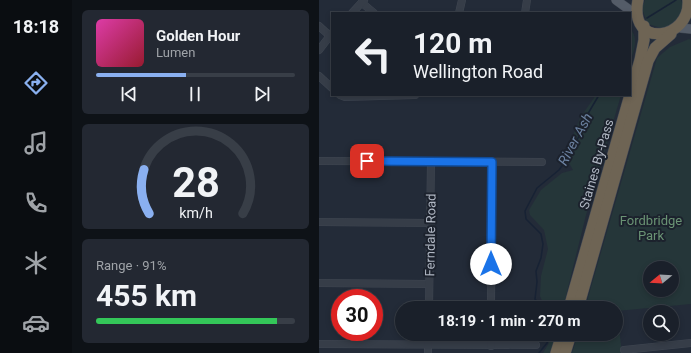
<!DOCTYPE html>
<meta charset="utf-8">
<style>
:root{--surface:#1a202a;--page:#232832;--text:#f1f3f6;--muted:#9fa3a8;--line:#383e47;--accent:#8ab0f0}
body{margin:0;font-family:Roboto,sans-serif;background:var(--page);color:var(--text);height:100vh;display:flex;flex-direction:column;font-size:15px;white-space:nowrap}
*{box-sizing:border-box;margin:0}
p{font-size:13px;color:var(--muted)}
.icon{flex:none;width:22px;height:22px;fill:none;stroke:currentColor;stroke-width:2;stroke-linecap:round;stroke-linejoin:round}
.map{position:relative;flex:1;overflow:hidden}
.details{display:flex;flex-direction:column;gap:10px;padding:10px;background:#0e1217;width:247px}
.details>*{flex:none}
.top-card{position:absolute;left:12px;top:12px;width:300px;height:84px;border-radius:0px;box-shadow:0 2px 6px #0003,0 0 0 1px var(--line);background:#1a202a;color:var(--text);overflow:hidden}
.needle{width:26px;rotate:252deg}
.controls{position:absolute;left:324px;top:261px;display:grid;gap:8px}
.controls a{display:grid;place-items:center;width:36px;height:36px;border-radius:50%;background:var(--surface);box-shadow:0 2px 6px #0003,0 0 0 1px var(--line);font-size:20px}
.speed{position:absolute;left:12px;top:289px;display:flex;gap:8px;font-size:20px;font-weight:700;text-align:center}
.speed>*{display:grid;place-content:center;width:52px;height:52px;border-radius:50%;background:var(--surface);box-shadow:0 2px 6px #0003,0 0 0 1px var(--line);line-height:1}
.speed .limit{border:6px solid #d22;background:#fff;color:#111}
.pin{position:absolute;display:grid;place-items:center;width:34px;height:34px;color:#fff;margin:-17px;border-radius:8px;box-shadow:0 2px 6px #0006}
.me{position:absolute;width:44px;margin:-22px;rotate:0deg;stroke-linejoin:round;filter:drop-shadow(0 0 3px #0008)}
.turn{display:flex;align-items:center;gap:14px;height:84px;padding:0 16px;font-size:18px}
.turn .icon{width:52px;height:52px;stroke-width:2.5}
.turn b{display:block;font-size:28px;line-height:34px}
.big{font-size:30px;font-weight:700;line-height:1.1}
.details .widget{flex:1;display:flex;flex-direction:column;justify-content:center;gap:6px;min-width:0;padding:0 14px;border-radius:6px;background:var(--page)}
.details .dial{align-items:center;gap:0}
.dial svg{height:104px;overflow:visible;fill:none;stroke:var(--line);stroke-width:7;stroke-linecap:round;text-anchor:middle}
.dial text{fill:var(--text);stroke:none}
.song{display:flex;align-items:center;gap:12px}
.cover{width:48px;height:48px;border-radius:6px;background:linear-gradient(135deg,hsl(320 70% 55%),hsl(350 70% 35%))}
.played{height:4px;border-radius:2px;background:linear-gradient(90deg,var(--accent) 45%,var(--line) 45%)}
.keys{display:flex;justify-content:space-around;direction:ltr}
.charge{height:6px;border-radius:3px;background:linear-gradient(90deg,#34c759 91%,var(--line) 0)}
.trip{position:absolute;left:76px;top:301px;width:228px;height:40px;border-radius:20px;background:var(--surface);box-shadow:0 2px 6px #0003,0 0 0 1px var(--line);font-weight:700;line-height:40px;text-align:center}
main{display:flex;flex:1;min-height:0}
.tabs{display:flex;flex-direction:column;width:72px;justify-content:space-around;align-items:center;background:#0a0d11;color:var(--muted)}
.tabs .icon{width:28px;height:28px}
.tabs .on{color:var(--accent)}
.tabs b{font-size:18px;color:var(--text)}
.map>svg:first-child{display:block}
</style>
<main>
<nav class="tabs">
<b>18:18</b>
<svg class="icon on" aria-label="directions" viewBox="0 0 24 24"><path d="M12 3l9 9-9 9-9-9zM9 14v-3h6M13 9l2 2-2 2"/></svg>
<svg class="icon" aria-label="music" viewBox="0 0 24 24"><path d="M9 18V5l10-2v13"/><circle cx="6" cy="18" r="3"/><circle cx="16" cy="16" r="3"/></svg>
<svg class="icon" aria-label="phone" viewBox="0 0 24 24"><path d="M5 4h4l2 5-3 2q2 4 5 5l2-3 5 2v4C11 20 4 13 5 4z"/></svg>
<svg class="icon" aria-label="climate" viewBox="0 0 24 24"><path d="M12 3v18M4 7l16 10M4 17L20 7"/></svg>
<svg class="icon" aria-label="car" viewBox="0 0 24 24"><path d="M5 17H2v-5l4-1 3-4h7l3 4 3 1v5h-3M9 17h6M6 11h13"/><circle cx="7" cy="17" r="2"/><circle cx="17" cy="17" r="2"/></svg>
</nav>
<section class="details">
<div class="widget">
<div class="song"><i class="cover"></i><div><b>Golden Hour</b><p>Lumen</p></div></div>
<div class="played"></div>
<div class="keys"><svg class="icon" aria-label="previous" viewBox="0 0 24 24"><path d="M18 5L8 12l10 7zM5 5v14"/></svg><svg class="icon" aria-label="pause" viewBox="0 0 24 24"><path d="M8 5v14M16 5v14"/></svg><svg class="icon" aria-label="next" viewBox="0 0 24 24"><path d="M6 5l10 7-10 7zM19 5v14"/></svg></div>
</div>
<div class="widget dial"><svg viewBox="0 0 100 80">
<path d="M14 69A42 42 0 1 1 86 69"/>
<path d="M14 69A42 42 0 0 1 10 35" stroke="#8ab0f0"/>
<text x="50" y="56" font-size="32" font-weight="700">28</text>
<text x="50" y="72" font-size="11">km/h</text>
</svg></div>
<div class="widget"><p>Range · 91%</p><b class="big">455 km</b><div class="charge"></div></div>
</section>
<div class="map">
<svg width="372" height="353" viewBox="0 0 372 353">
<rect width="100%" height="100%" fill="#232b38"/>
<!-- green -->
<g fill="#253639" fill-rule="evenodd">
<path d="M326 0H362L365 8 358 24 342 28 329 24 323 9Z"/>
<path d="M311 28C320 39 315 50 311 63Z"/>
<path d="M370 39 372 40V304L298 311 303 353H253L259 334H297V308H266L338 58 351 47ZM331 268H353V290H331Z"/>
<path d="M277 95H302L267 215 244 308H226L221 296 222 276 229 249 225 230 211 215 210 210 222 190 243 173 254 170 246 156 261 118Z"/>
<path d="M231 334H238L233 353H224L230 343Z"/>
</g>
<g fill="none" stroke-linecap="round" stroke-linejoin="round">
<!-- stream -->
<g stroke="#172234" stroke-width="1.5">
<path d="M328 18 357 0"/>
<path d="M311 30 312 28"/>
<path d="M222 308 216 299 218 282 217 271 222 258 224 244 222 234 207 219 206 211 218 188 240 170 250 156 260 136 264 122 280 95"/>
<path d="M220 353 228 343 230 334"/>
</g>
<defs>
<g id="minor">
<path d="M43 3 55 13"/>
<path d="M33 13 45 0"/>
<path d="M140 13 143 0"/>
<path d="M206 13 208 0"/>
<path d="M0 26 11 36"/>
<path d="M0 50 13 33"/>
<path d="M0 76 13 88"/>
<path d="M21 95 26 97 96 95"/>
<path d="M0 161 223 162"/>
<path d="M0 222 112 223"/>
<path d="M0 283 110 284"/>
<path d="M110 308 112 161"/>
<path d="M172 308 173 162"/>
<path d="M0 344 217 345"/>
<path d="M172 346V334"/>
<path d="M305 350 372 343"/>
<path d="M109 353V334"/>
</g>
<g id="major">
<path d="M297 0 319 16"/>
<path d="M362 28 372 29"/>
</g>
<g id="highway">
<path d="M319 0C309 50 372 40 369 0"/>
<path d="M250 308 321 60 325 40V26"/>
<path d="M259 308 329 61 336 48 352 34"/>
<path d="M237 353 243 334"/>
<path d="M246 353 252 334"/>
</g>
</defs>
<!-- minor casing -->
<use href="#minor" stroke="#3f4651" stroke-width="8"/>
<!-- major casing -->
<use href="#major" stroke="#3f4651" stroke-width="10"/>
<!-- highway casing -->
<use href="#highway" stroke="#414853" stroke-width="12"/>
<!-- minor -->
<use href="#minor" stroke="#363d48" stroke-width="7"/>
<!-- major -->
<use href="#major" stroke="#545c68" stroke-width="9"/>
<!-- highway -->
<use href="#highway" stroke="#6e6454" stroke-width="11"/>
</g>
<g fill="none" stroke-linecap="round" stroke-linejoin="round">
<defs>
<path id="route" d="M48 161 173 162 172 264"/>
</defs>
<!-- route casing -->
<use href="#route" stroke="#114b97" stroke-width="10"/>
<!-- route -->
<use href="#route" stroke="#1a73e8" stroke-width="7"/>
</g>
<g text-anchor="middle" stroke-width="4" stroke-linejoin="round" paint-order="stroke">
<!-- street labels -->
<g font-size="13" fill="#b1b8c4" stroke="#1c222d">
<text transform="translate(277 164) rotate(-74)" y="5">Staines By-Pass</text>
<text transform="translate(111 235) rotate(-89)" y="5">Ferndale Road</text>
</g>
<!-- park labels -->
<g font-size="13" fill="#6a9374" stroke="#1c222d">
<text x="332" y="225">Fordbridge<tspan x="332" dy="15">Park</tspan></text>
</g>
<!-- water labels -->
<g font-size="14" font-style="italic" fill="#6c82a1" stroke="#1c222d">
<text transform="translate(256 139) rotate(-62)" y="5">River Ash</text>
</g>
</g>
</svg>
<div class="controls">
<a><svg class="needle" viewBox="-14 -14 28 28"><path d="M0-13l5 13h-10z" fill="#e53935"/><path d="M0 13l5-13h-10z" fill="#9fa3a8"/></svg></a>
<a><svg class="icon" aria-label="search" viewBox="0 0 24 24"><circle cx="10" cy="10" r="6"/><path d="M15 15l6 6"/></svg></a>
</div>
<div class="speed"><div class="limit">30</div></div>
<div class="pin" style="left:48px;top:161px;background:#d93025"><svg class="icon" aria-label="arrive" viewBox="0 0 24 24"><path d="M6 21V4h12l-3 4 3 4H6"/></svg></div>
<svg class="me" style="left:172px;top:264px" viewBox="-20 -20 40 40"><circle r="19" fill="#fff"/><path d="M0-13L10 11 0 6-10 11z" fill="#1a73e8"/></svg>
<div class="trip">18:19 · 1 min · 270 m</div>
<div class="top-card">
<div class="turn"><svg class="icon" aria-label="left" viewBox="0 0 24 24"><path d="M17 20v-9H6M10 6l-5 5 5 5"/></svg><div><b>120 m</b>Wellington Road</div></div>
</div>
</div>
</main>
